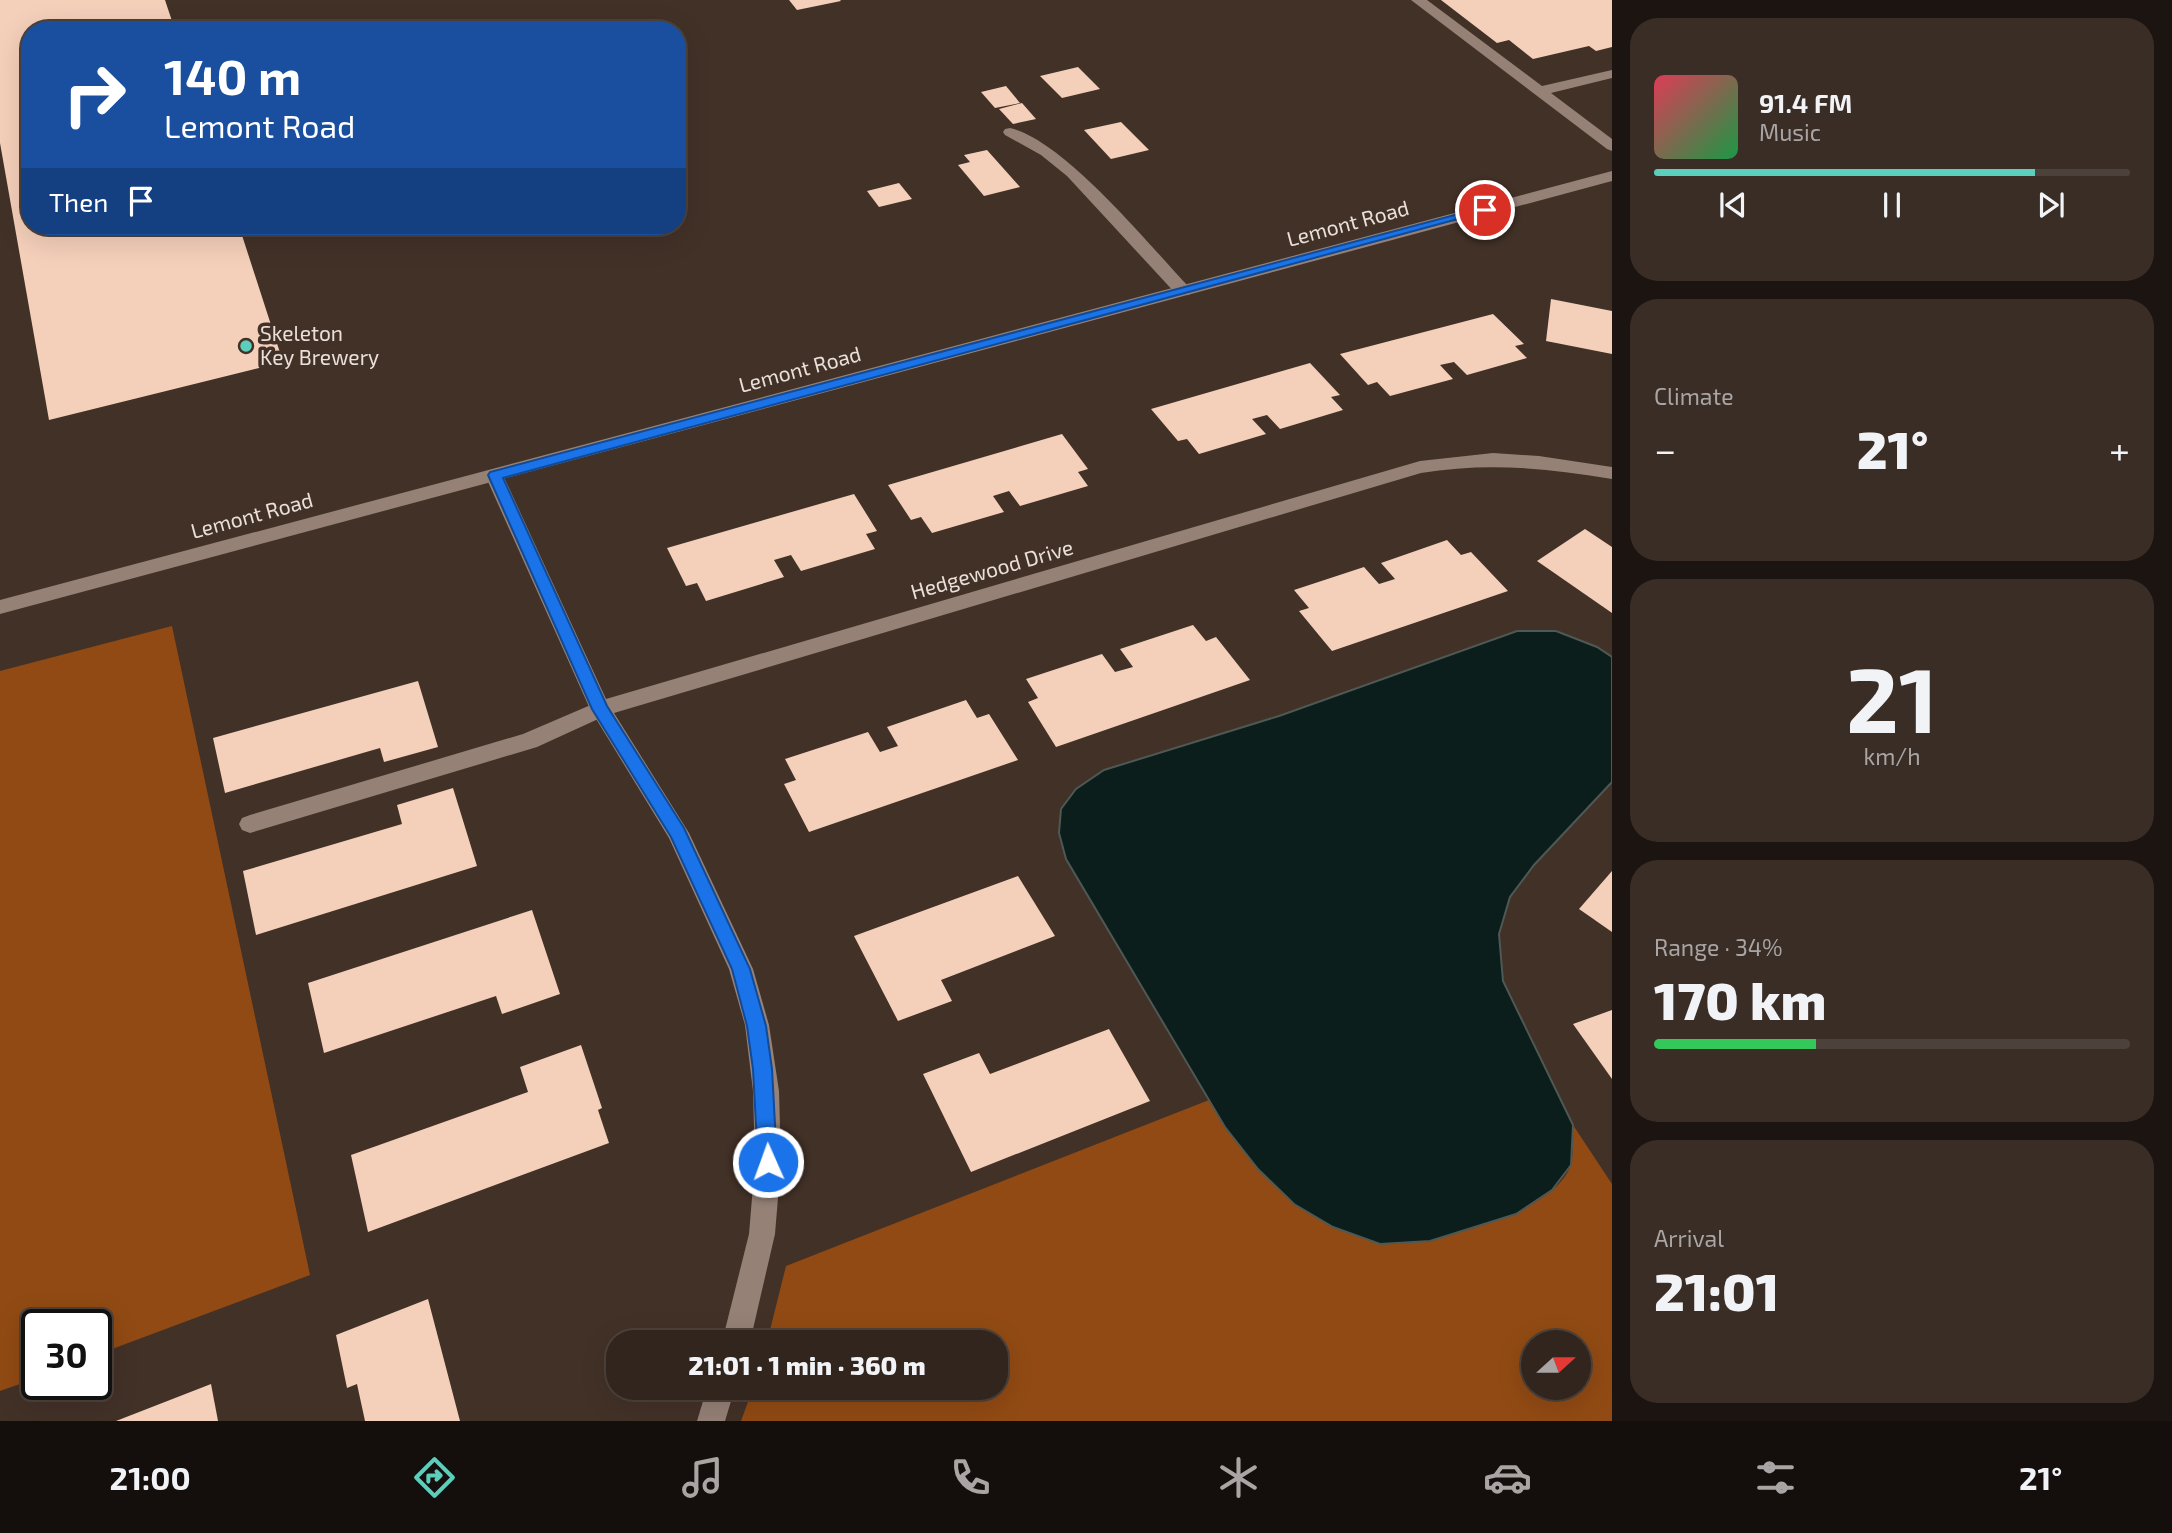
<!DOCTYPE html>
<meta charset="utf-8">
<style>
:root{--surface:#32251d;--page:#3a2d26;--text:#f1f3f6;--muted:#a8a5a4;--line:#4d423b;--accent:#5bcebc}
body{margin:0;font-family:"Exo 2",sans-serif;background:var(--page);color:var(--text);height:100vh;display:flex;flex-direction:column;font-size:26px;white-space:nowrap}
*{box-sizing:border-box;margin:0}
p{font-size:23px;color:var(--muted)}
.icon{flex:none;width:38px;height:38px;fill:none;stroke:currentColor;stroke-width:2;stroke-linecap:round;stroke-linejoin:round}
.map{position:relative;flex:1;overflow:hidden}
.details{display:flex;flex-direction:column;gap:18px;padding:18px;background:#1c1410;width:560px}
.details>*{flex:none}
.hud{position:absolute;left:21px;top:21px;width:665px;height:214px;border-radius:28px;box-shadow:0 7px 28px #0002,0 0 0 2px var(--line);background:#1a4fa0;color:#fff;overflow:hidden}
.needle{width:46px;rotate:69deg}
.buttons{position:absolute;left:1521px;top:1330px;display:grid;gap:14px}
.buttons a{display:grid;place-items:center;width:70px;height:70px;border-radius:50%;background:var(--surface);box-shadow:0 7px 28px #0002,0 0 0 2px var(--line);font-size:35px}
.speed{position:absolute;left:21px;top:1309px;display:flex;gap:14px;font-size:35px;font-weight:700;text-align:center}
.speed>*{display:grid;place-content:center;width:91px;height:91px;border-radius:50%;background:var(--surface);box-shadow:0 7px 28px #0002,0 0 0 2px var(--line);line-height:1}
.speed .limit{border:4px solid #111;border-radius:10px;background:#fff;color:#111}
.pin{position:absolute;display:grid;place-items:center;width:60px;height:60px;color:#fff;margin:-30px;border:4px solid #fff;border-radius:50%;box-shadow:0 2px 7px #0007}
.me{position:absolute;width:77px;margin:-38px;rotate:358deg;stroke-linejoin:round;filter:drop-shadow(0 0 5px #0008)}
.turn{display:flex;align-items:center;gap:24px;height:147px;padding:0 28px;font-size:32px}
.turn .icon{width:91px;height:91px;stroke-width:2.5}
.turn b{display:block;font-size:49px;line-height:60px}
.then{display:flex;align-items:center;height:66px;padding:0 28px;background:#0003;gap:14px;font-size:26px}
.big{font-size:52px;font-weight:800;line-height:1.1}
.details .tile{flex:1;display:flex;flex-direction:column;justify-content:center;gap:10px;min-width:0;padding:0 24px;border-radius:28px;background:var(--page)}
.details .dial{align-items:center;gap:0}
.dial b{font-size:91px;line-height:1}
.song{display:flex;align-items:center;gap:21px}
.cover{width:84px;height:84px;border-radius:10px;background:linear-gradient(135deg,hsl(350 70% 55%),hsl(140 70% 35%))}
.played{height:7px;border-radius:4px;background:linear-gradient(90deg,var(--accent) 80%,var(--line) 80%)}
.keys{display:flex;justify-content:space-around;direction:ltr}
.heat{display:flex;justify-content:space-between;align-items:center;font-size:38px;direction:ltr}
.charge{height:10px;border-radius:5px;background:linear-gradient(90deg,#34c759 34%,var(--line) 0)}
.trip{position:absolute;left:606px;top:1330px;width:402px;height:70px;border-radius:28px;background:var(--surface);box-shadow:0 7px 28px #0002,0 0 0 2px var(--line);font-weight:800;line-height:70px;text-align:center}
.dock{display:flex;height:112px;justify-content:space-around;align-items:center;background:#140f0c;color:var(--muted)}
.dock .icon{width:49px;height:49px}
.dock .selected{color:var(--accent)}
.dock b{font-size:32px;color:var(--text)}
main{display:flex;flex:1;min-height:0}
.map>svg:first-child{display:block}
</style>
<main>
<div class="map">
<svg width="1612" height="1421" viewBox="0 0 1612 1421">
<rect width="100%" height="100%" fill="#423127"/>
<!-- green -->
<g fill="#914a13" fill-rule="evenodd">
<path d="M172 626 310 1275 96 1355V1325H37V1378L0 1391V671Z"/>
<path d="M1209 1100 1225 1127 1430 1241C1469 1229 1558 1208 1571 1164 1574 1153 1572 1137 1573 1125L1612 1184V1421H741L753 1388H996V1342H767L786 1266ZM1533 1342H1578V1388H1533Z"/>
</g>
<!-- water -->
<path fill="#0b1e1b" stroke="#4e5854" stroke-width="2" d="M1517 631H1556L1597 647 1612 657V782L1534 865 1510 897 1499 934 1503 981 1573 1125 1571 1165 1552 1190 1516 1214 1430 1241 1380 1244 1333 1227 1294 1204 1258 1169 1225 1127 1066 859 1059 833 1061 809 1076 789 1104 770 1279 716Z"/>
<!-- building -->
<g fill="#f4cfba">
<path d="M0 0H165L175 30H30V226H239L283 362 49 420 0 143Z"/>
<path d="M789 0H840L841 1 797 10Z"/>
<path d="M1441 0H1612V47L1596 51 1589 46 1533 59 1509 40 1497 43Z"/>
<path d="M1078 67 1100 89 1062 98 1040 76Z"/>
<path d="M1006 86 1020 103 995 108 981 92Z"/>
<path d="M1022 103 1036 119 1013 124 999 109Z"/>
<path d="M1121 122 1149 150 1111 159 1084 130Z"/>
<path d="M987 150 1020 187 984 196 958 165 970 162 964 155Z"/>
<path d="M899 183 912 199 879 207 867 191Z"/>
<path d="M1551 299 1612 311V354L1546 341Z"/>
<path d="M1493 314 1524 344 1515 346 1527 358 1467 375 1454 362 1440 365 1453 379 1390 396 1377 382 1368 385 1340 354Z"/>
<path d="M1310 363 1340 395 1331 397 1343 410 1280 429 1267 415 1252 419 1266 434 1199 454 1187 439 1178 441 1151 409Z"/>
<path d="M1062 434 1088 469 1078 472 1088 486 1020 506 1009 491 993 496 1004 512 932 533 921 517 911 520 888 485Z"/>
<path d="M854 494 877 531 866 534 875 549 801 571 791 555 774 560 784 577 706 601 697 583 686 586 667 548Z"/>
<path d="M1585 529 1612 547V613L1537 561Z"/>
<path d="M1447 540 1461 555 1471 552 1508 591 1332 651 1299 611 1309 608 1294 590 1364 567 1379 584 1395 579 1381 563Z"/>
<path d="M1193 625 1206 641 1216 637 1250 680 1056 747 1028 702 1038 698 1026 679 1102 654 1115 672 1133 667 1120 649Z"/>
<path d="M418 681 438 747 384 762 380 748 225 793 213 738Z"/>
<path d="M966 700 977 718 989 714 1018 760 809 832 784 784 796 780 785 759 868 732 880 752 898 746 887 727Z"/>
<path d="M453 788 477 866 256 935 243 871 402 824 397 805Z"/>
<path d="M1612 871V932L1579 909Z"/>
<path d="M1018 876 1055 936 941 980 952 1001 898 1021 854 936Z"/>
<path d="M532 910 560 994 502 1014 496 996 324 1053 308 983Z"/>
<path d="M1612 1010V1079L1573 1024Z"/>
<path d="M1109 1029 1150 1101 971 1172 923 1074 979 1053 990 1074Z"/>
<path d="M581 1045 602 1108 598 1110 609 1143 368 1232 351 1155 528 1092 520 1067Z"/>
<path d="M428 1299 460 1421H365L357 1384 347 1388 336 1335Z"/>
<path d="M211 1384 218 1421H116Z"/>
</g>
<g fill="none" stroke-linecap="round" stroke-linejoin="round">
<!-- lane -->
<g fill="#958176" fill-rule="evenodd">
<path d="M1411 0H1427L1542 86 1612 70V78L1551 93 1612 139V151L1607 149Z"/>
<path d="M1010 128C1065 141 1148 244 1189 287L1191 291 1189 295H1177L1067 176 1041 155 1005 135 1003 132 1005 129Z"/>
<path d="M600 701 607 703 610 709 607 715 537 747 250 833 242 830 239 824 242 818 250 815 523 734Z"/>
</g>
<!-- street -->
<g fill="#958176" fill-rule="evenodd">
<path d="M1493 453 1539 456 1612 467V479C1547 468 1486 462 1421 473L614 713 689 833 753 969 769 1025 779 1091 781 1162 775 1234 750 1342H722L749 1234 755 1162 753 1091 745 1025 729 969 669 838 590 709 485 475 487 471H501L503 475 606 699 1420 461Z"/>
<path d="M707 1388H735L725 1421H697Z"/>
</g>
<!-- secondary -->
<path fill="#958176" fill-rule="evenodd" d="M1612 171V181L0 614V600Z"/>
</g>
<!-- route -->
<path fill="#1a73e8" stroke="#114b97" stroke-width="2" d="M1481 208 1491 210 503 478 607 706 684 828 750 969 766 1026 772 1069 777 1162 774 1168 768 1171 761 1168 758 1162 753 1069 747 1026 732 969 671 837 592 709 488 475 490 472Z"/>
<!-- markers -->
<circle fill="#5bcebc" stroke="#423127" stroke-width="2.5" cx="246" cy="346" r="7"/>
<g text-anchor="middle" stroke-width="7" stroke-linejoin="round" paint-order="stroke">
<!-- street labels -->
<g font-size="21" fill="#eadfd9" stroke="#423127">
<text transform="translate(1348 224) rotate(-15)" y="7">Lemont Road</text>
<text transform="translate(800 370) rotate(-15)" y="7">Lemont Road</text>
<text transform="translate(252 516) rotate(-15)" y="7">Lemont Road</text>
<text transform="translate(992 570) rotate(-16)" y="7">Hedgewood Drive</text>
</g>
<!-- poi labels -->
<g font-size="21" fill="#eadfd9" stroke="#423127" text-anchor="start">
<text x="260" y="341">Skeleton<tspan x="260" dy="24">Key Brewery</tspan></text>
</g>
</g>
</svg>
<div class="buttons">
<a><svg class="needle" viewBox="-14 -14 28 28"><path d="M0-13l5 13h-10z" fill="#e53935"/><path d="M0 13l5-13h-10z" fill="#a8a5a4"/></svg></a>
</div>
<div class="speed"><div class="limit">30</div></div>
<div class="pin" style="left:1485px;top:210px;background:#d93025"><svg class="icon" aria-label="arrive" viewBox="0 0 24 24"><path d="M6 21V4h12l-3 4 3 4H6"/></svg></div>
<svg class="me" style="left:768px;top:1162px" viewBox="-20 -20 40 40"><circle r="17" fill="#1a73e8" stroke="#fff" stroke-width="3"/><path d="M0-11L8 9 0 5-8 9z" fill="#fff"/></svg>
<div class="trip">21:01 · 1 min · 360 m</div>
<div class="hud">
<div class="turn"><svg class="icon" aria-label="right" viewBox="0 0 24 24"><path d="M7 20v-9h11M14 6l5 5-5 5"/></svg><div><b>140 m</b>Lemont Road</div></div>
<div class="then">Then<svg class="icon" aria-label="arrive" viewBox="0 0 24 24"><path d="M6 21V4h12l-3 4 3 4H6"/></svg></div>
</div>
</div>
<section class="details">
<div class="tile">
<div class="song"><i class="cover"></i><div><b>91.4 FM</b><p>Music</p></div></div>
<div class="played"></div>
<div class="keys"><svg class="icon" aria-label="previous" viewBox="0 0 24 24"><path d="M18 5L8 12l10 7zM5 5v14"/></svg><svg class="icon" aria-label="pause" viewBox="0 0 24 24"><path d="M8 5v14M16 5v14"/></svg><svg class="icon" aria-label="next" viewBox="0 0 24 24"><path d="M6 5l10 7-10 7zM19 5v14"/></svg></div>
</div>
<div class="tile"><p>Climate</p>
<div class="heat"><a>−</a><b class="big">21°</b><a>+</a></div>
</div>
<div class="tile dial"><b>21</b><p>km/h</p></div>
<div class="tile"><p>Range · 34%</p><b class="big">170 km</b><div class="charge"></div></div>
<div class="tile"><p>Arrival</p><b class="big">21:01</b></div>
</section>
</main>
<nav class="dock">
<b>21:00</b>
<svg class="icon selected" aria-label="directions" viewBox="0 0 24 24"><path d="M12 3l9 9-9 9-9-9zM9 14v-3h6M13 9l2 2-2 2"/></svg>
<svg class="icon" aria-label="music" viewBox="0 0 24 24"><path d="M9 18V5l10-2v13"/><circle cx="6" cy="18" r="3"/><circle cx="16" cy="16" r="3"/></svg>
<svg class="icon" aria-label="phone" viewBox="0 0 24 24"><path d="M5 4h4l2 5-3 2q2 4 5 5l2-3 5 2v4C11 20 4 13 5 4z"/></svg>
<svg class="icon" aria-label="climate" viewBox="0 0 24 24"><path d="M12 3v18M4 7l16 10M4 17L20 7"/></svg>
<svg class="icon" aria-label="car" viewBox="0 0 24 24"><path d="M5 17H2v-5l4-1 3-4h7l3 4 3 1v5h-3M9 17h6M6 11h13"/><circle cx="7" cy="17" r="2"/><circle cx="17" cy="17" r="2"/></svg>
<svg class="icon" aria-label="filters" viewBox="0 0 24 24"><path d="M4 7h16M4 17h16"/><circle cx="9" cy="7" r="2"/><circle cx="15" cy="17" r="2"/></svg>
<b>21°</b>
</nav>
